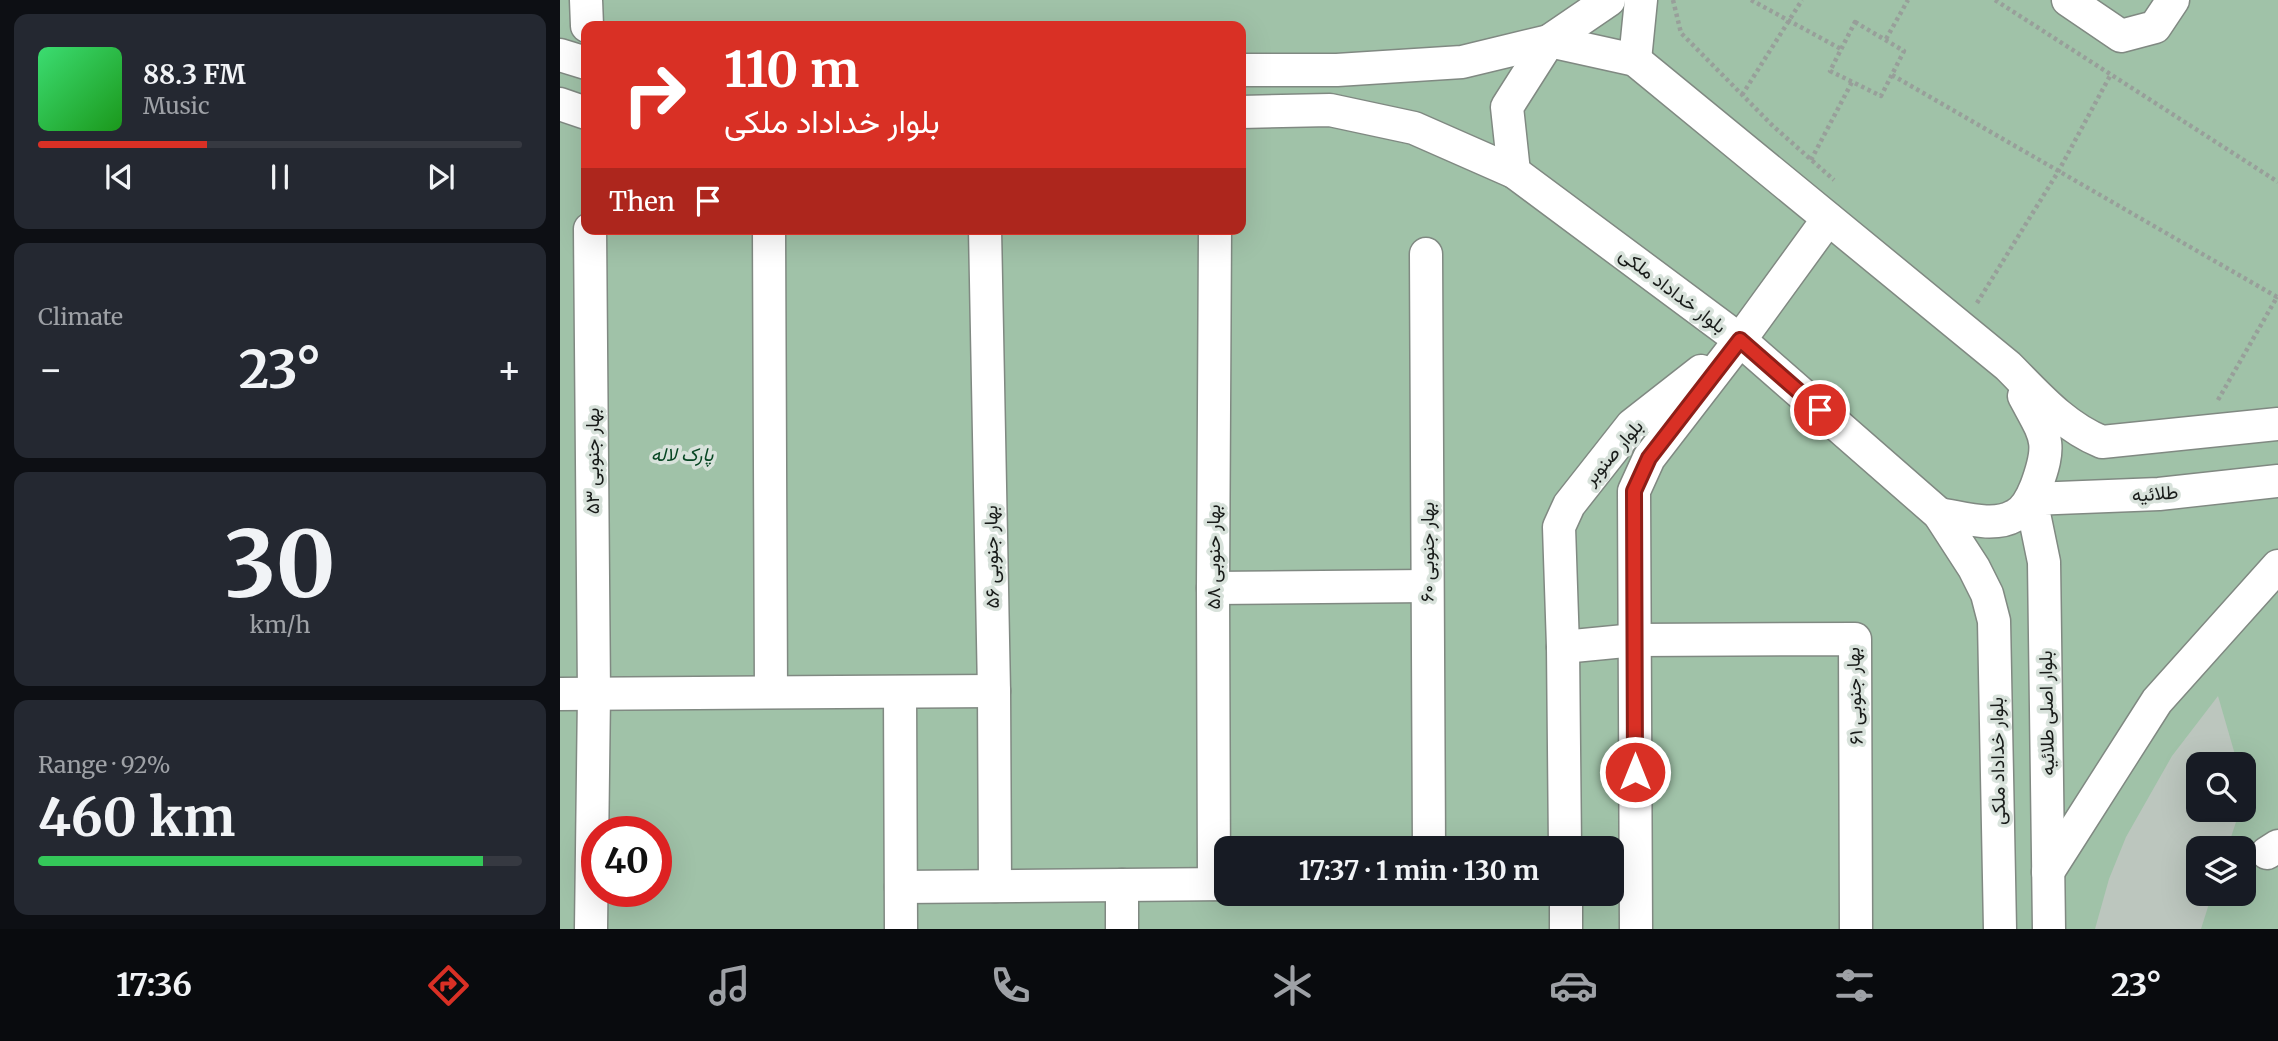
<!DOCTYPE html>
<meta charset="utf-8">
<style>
:root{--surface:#171b24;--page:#242831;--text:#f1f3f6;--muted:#9ea1a6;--line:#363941;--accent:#d93025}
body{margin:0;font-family:Merriweather,Vazirmatn,serif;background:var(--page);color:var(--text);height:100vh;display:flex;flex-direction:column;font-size:26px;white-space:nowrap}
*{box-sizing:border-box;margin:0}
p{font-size:23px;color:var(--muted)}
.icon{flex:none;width:38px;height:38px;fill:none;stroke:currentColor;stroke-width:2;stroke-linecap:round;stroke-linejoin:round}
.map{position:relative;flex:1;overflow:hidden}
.sheet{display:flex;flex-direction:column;gap:14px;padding:14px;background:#0d0f14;width:560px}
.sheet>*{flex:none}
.hud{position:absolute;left:21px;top:21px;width:665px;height:214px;border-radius:14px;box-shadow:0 7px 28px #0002;background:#d93025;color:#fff;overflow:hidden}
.buttons{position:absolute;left:1626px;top:752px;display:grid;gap:14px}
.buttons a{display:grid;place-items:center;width:70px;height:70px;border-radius:14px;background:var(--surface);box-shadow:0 7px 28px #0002;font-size:35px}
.speed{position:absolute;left:21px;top:816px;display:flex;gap:14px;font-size:35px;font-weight:700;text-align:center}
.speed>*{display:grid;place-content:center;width:91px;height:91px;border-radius:50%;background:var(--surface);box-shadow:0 7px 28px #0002;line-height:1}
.speed .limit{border:10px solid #d22;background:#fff;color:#111}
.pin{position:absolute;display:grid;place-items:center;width:60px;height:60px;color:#fff;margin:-30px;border:4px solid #fff;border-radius:50%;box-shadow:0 2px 7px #0007}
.me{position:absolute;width:77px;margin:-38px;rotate:0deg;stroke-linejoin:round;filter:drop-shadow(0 0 5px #0008)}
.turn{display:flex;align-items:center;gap:24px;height:147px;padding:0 28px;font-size:32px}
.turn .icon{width:91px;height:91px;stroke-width:2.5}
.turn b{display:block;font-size:49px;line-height:60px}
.then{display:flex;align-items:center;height:66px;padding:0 28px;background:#0003;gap:14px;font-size:26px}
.big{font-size:52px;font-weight:700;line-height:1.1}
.sheet .card{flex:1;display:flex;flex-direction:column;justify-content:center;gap:10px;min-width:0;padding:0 24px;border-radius:14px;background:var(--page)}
.sheet .dial{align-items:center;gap:0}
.dial b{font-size:91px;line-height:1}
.song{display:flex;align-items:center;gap:21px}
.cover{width:84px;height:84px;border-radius:10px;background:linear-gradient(135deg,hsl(140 70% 55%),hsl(120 70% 35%))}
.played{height:7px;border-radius:4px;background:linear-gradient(90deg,var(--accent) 35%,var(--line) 35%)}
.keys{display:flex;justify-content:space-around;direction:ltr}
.heat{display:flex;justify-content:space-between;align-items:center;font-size:38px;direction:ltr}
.charge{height:10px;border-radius:5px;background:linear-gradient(90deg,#34c759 92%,var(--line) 0)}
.trip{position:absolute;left:654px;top:836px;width:410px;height:70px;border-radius:14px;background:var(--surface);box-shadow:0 7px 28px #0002;font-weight:700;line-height:70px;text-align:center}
.menu{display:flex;height:112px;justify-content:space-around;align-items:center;background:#090b0e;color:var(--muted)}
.menu .icon{width:49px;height:49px}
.menu .on{color:var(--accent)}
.menu b{font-size:32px;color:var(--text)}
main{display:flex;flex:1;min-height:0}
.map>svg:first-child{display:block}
</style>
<main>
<section class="sheet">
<div class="card">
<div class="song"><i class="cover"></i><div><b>88.3 FM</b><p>Music</p></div></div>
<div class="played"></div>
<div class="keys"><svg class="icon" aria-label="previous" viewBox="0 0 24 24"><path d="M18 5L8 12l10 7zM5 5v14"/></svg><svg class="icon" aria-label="pause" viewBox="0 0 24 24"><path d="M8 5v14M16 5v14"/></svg><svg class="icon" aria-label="next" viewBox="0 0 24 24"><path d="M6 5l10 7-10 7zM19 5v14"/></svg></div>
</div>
<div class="card"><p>Climate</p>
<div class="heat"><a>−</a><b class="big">23°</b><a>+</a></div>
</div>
<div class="card dial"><b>30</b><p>km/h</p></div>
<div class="card"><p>Range · 92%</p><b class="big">460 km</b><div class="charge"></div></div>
</section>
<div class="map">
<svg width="1718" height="929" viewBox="0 0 1718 929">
<rect width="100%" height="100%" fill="#d8e2db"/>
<!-- park -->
<path fill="#a0c2a8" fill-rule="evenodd" d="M0 0H1718V929H0ZM26 26H681V229H26ZM1638 765H1684V810H1638ZM37 831H96V891H37ZM667 849H1052V894H667ZM1638 849H1684V894H1638Z"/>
<!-- building -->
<path fill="#bcc6be" d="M1658 696 1678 765H1638V810H1680L1667 849H1638V894H1652L1641 929H1535L1549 879 1566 837 1612 756Z"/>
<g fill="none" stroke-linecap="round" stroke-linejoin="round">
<defs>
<g id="minor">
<path d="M26 0 27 26"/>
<path d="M1508 0 1561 36 1595 27 1613 0"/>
<path d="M0 55 26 63"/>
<path d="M1075 60 1081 0"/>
<path d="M681 70H777L902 62 989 41 1075 60 1448 366C1477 395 1503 426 1542 442L1718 424"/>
<path d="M0 104 26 113"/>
<path d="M681 112 770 110 854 128 954 172 1180 340 1379 514 1414 568 1427 594 1434 621 1440 929"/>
<path d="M954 172 947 107 989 41 1049 0"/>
<path d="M30 229 34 694 31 929"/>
<path d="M209 229 211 692"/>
<path d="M425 229 434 691 435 886"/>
<path d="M866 254 869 849"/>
<path d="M1379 514C1401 517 1433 528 1454 516 1465 511 1472 497 1476 487 1493 441 1486 437 1464 396"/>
<path d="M653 588 867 586"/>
<path d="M1003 647 1075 640 1295 639 1296 929"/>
<path d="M340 692 341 929"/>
<path d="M0 694 434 691"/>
<path d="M1005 849 1003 647 999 527 1009 505 1072 425 1141 371"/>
<path d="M1707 853 1718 846"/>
<path d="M1488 872 1597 701 1718 566"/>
<path d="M654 884 653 588 655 229"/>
<path d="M562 885V929"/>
<path d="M341 887 667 884"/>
<path d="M1006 894V929"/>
<path d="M1076 929 1074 491 1089 458 1180 340 1268 219"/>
<path d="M1489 929 1484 562 1471 499 1599 494 1718 481"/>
</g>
</defs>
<!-- minor casing -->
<use href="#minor" stroke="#808982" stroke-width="35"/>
<!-- path -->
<g stroke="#989f9a" stroke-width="4.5" stroke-dasharray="3.5 3.5" stroke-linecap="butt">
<path d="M1113 0 1121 33 1213 126 1274 180"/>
<path d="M1191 0 1281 49"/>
<path d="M1435 0 1718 182"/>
<path d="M1295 22 1344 51 1321 96 1270 71Z"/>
<path d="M1326 39 1348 0"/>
<path d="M1332 75 1717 297 1718 295"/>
<path d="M1182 95 1242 0"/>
<path d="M1251 160 1292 82"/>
<path d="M1417 303 1498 172 1551 74"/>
<path d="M1658 400 1717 297"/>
</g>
<!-- minor -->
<use href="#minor" stroke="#fff" stroke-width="32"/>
</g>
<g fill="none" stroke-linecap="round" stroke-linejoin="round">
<defs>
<path id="route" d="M1075 772 1074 491 1089 458 1180 340 1260 410"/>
</defs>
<!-- route casing -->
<use href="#route" stroke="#8d1f18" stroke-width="18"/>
<!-- route -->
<use href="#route" stroke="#d93025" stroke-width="12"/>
</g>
<g text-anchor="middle" stroke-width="7" stroke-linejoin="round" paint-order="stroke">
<!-- street labels -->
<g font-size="19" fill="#181b19" stroke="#d8e2db">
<text transform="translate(1113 290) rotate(37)" y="7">بلوار خداداد ملکی</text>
<text transform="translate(1053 452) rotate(-49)" y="7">بلوار صنوبر</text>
<text transform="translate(32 461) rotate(-90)" y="7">بهار جنوبی ۵۳</text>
<text transform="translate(1595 493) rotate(-4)" y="7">طلائیه</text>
<text transform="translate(867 552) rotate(-90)" y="7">بهار جنوبی ۶۰</text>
<text transform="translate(431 557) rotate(-91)" y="7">بهار جنوبی ۵۶</text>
<text transform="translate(653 557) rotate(-90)" y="7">بهار حنوبی ۵۸</text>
<text transform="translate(1294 696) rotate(-92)" y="7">بهار جنوبی ۶۱</text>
<text transform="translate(1486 713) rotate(-91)" y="7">بلوار اصلی طلائیه</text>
<text transform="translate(1437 761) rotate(-91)" y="7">بلوار خداداد ملکی</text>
</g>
<!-- park labels -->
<g font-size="19" font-style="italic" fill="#074623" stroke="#d8e2db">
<text x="122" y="461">پارک لاله</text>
</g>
</g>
</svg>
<div class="buttons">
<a><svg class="icon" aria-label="search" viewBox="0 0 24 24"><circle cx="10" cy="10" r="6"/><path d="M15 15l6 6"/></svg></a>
<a><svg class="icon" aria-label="layers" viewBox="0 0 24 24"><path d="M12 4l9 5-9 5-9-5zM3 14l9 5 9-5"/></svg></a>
</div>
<div class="speed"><div class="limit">40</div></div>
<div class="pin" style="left:1260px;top:410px;background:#d93025"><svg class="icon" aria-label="arrive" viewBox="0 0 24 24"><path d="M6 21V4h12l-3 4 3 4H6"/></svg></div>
<svg class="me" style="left:1075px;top:772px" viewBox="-20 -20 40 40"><circle r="17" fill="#d93025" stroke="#fff" stroke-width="3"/><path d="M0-11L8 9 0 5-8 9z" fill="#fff"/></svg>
<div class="trip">17:37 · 1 min · 130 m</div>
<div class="hud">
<div class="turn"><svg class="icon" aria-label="right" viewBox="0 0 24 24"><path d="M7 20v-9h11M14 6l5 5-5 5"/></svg><div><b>110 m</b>بلوار خداداد ملکی</div></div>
<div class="then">Then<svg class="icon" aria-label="arrive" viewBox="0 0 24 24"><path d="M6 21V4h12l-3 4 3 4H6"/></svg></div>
</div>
</div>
</main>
<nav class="menu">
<b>17:36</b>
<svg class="icon on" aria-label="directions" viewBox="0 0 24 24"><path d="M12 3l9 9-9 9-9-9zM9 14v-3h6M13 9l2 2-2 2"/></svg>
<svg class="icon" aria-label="music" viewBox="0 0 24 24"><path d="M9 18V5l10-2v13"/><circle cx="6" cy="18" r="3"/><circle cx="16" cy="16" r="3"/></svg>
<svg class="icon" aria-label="phone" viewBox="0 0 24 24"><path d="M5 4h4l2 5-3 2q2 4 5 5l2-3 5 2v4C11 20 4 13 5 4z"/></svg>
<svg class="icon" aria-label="climate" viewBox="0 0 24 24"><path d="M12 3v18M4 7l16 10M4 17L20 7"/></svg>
<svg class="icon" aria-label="car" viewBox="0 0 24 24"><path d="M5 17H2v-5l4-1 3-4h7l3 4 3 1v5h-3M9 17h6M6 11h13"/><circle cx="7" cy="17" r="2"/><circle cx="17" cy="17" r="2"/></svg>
<svg class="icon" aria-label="filters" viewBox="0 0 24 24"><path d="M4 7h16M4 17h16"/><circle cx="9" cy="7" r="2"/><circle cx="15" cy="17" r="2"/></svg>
<b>23°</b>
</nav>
